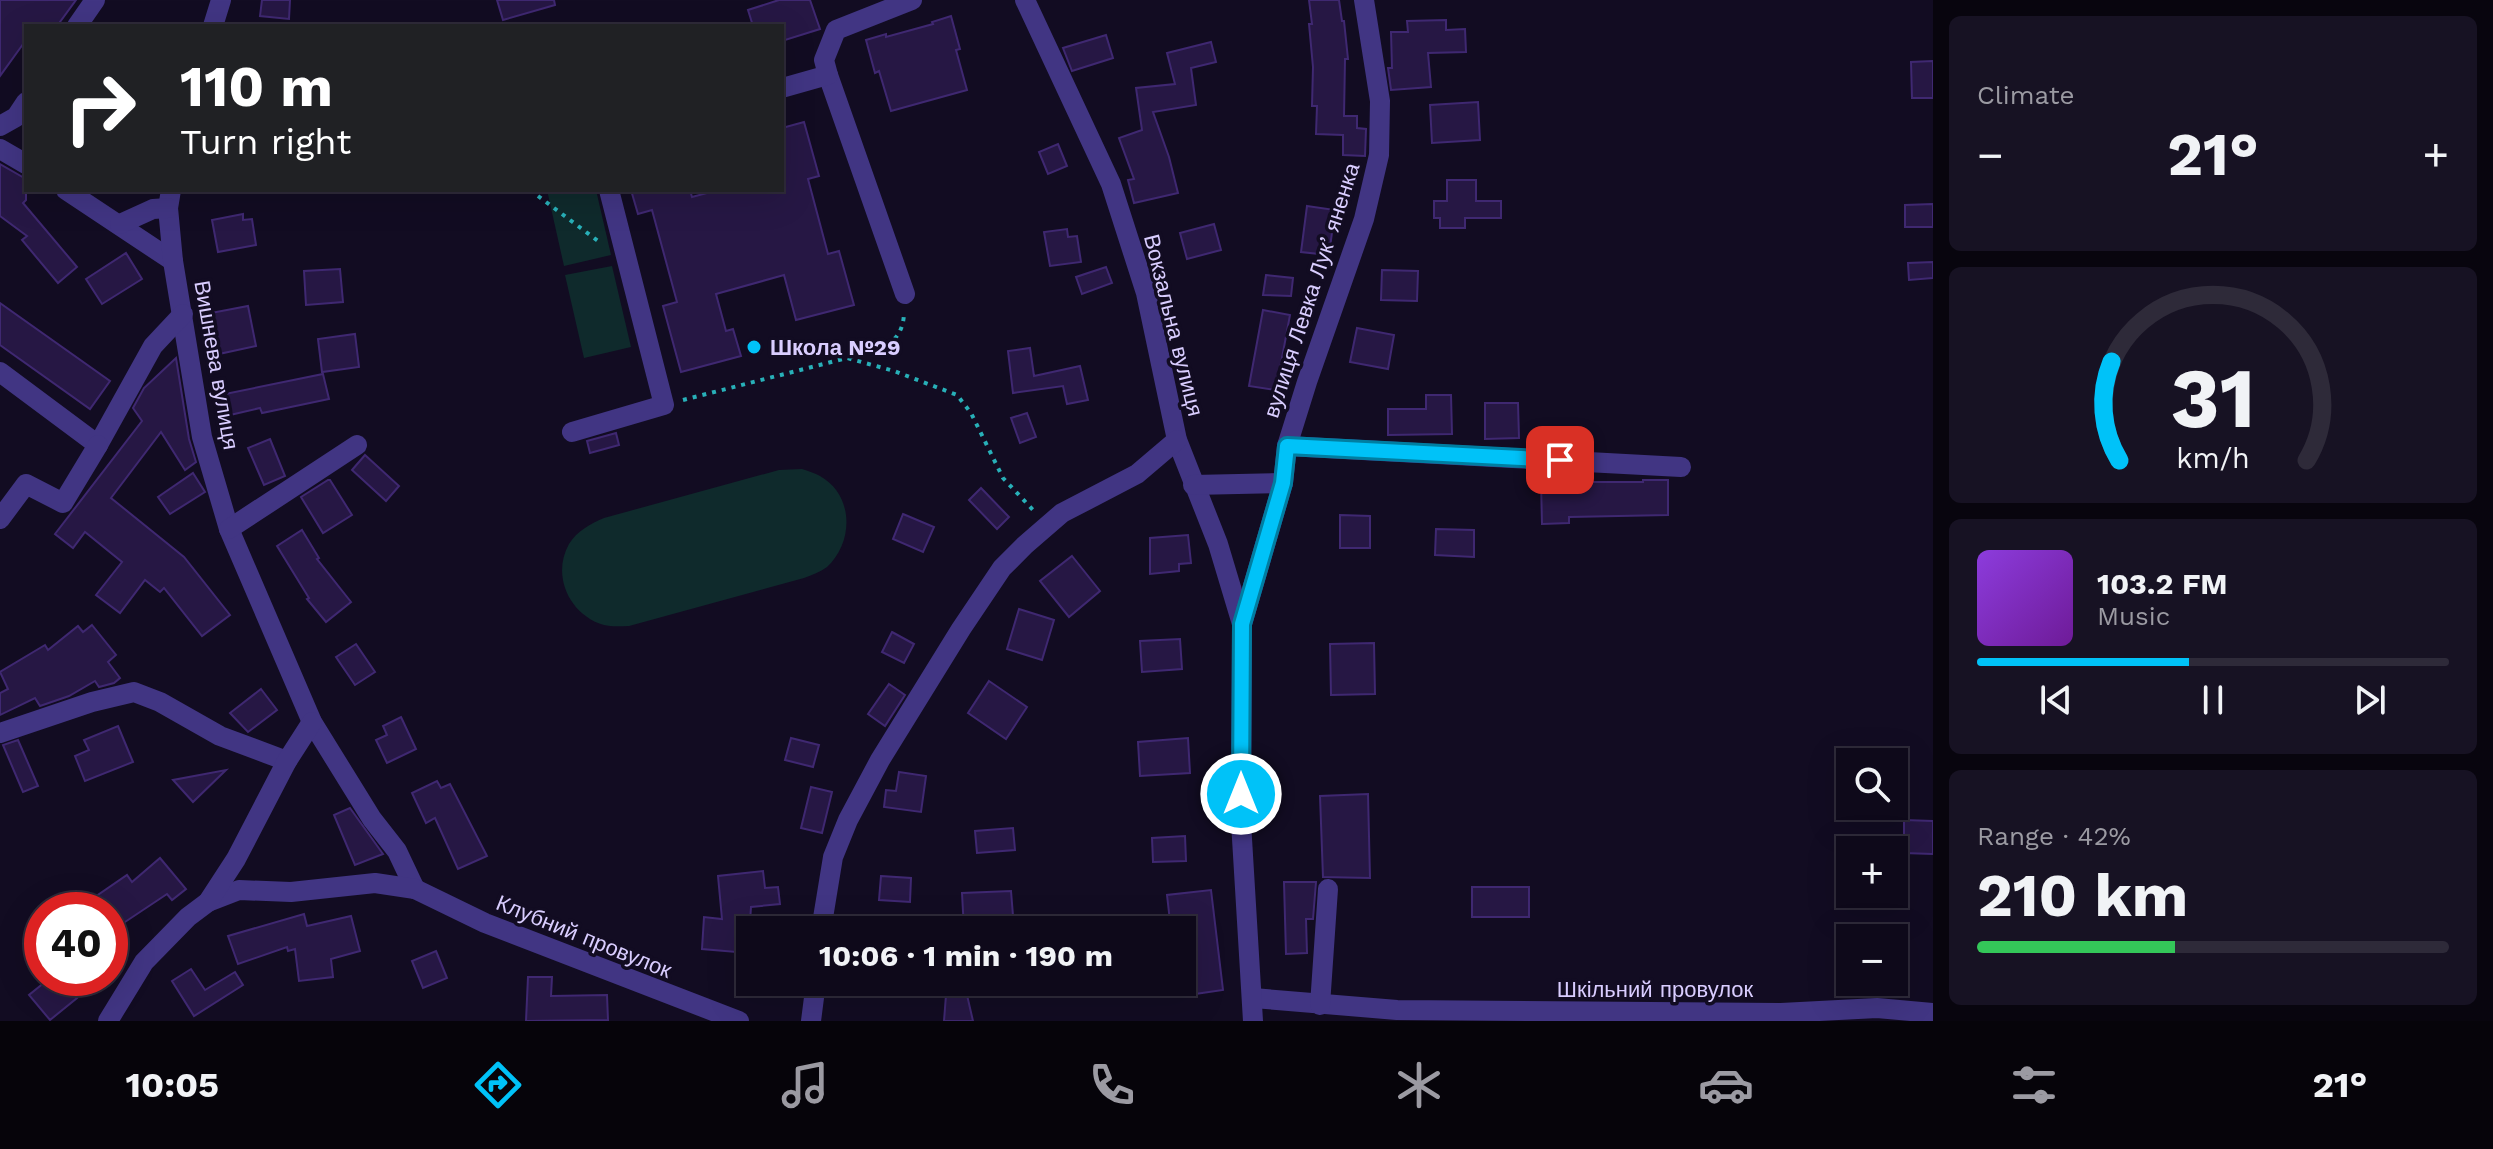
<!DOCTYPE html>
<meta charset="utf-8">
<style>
:root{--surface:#0e091a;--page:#171223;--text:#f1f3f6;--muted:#9b9aa2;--line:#2e2a39;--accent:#00c2f8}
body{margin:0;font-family:"Work Sans",sans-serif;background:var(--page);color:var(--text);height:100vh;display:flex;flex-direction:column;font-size:30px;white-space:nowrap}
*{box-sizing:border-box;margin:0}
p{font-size:26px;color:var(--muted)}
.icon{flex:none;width:44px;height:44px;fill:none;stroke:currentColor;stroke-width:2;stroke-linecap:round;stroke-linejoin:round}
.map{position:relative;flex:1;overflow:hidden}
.side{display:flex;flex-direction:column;gap:16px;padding:16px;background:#08050e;width:560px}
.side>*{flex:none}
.banner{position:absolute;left:24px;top:24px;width:760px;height:168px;border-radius:0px;box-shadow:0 8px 32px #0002,0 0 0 2px var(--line);background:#202124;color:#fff;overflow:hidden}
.fabs{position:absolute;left:1836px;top:748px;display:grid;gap:16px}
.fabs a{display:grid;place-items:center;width:72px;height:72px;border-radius:0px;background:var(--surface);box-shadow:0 8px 32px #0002,0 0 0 2px var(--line);font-size:40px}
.speed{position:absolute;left:24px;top:892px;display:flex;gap:16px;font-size:40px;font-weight:700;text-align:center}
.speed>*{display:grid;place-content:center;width:104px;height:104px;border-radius:50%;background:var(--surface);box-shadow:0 8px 32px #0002,0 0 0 2px var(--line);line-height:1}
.speed .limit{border:12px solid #d22;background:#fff;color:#111}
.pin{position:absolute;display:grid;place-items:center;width:68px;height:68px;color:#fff;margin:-34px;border-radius:16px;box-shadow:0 4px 12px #0006}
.me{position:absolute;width:88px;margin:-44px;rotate:0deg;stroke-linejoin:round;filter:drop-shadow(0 0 6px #0008)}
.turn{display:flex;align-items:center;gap:28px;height:168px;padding:0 24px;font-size:36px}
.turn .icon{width:104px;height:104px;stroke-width:2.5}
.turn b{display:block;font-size:56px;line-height:68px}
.big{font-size:60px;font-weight:700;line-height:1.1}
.side .card{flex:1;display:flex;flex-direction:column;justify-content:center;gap:12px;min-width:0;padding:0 28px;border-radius:12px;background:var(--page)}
.side .dial{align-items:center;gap:0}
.dial svg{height:208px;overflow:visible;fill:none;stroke:var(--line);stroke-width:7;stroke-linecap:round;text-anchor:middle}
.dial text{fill:var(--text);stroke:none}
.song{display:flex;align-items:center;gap:24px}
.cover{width:96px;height:96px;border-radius:12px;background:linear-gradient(135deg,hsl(270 70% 55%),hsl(280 70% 35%))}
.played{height:8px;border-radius:4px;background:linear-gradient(90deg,var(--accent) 45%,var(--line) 45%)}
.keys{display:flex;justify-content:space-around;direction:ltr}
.heat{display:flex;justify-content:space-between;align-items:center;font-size:44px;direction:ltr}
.charge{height:12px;border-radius:6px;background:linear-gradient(90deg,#34c759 42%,var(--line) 0)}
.trip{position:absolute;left:736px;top:916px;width:460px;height:80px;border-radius:0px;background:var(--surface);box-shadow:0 8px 32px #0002,0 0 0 2px var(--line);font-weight:700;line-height:80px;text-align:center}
.tab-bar{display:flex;height:128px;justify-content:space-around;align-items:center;background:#06040a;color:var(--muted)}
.tab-bar .icon{width:56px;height:56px}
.tab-bar .active{color:var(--accent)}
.tab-bar b{font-size:36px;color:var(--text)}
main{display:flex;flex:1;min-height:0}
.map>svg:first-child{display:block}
</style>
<main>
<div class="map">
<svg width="1933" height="1021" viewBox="0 0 1933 1021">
<rect width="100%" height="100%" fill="#120c22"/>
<!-- green -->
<g fill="#0f2a2c">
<path d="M547 190H596L611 255 564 266Z"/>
<path d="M612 266 631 347 584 358 565 275Z"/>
<path d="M802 469C808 471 815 473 820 476 854 495 854 542 827 567 820 572 812 575 804 578L629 626C621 626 612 627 604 625 570 615 551 576 569 544 577 531 590 524 604 518L779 470Z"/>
</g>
<!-- building -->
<g fill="#261744" stroke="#3f2871" stroke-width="2">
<path d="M0 0H76L57 26H26V40L0 76Z"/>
<path d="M262 0H290L289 19 260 16Z"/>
<path d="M497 0H554L555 5 503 20Z"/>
<path d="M779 0H810L820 29 782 41V26H753L748 10Z"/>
<path d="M1309 0H1339L1342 21H1344L1348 59H1345L1344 116H1357V128L1366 129 1365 156 1343 155V135L1316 134 1317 106H1312L1313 67 1309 24H1312Z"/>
<path d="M951 16 960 49 956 50 967 90 891 111 879 71 875 73 866 40 886 34V37L933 24 932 22Z"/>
<path d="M1446 20V30L1465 29 1466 52 1428 53 1431 87 1391 90 1388 68H1392L1391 32H1408L1407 21Z"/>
<path d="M1106 35 1113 58 1072 71 1063 48Z"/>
<path d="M1211 42 1216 62 1191 68 1196 105 1153 112 1169 157 1178 193 1134 203 1128 180 1134 179 1119 138 1142 130 1136 88 1175 84 1167 53Z"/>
<path d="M1933 61V98H1912L1911 62Z"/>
<path d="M1478 102 1480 140 1432 143 1430 105Z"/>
<path d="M804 122 819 176 808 179 828 254 839 251 854 305 796 320 784 275 716 294 726 331 733 329 741 356 681 372 663 306 677 302 652 210 638 214 631 190H690L692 197 718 190H782V128Z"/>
<path d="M1058 144 1067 166 1048 174 1039 152Z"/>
<path d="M0 164 26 179V200L23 203 77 267 58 283 22 240 27 236 0 216Z"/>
<path d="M1447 180H1476V201H1501V218H1465V228H1440V218H1434V201H1447Z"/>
<path d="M1933 204V227H1905V205Z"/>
<path d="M1307 206 1335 210 1329 255 1301 252Z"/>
<path d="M243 214V220L252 219 256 245 218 252 212 220Z"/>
<path d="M1214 224 1221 250 1187 259 1180 233Z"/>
<path d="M1067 229 1068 237 1077 236 1081 262 1050 266 1044 232Z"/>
<path d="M126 253 142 279 102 304 86 279Z"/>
<path d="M1933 262V278L1909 280 1908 263Z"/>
<path d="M1106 267 1112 283 1082 294 1076 277Z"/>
<path d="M340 269 343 302 306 305 304 271Z"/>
<path d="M1382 270 1418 271 1417 301 1381 300Z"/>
<path d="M1266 275 1293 278 1291 296 1263 295Z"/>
<path d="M0 303 110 381 90 409 0 345Z"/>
<path d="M248 306 256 346 219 354 211 313Z"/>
<path d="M1263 310 1290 315 1276 390 1249 386Z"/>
<path d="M1357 328 1394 335 1388 369 1350 362Z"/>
<path d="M355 334 359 367 322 372 318 339Z"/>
<path d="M1030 348 1034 376 1080 366 1088 400 1067 404 1063 386 1013 393 1008 351Z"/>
<path d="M176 358 189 439 196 462 185 470 161 432 111 498 184 557 230 615 202 636 164 588 160 592 145 580 120 613 96 595 122 562 85 532 73 548 55 534 142 421 133 408 144 388Z"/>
<path d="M323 374 329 399 262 413 260 408 230 415 225 394Z"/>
<path d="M1426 395H1451L1452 434 1388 435V409H1426Z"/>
<path d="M1485 403H1518L1519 438 1485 439Z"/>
<path d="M1027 413 1036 437 1020 443 1011 418Z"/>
<path d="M616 433 619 445 590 453 587 441Z"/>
<path d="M270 439 285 476 264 485 248 448Z"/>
<path d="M365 455 399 486 386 501 352 470Z"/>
<path d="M193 473 205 492 170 514 158 497Z"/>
<path d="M328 480H330L352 515 323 533 301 497Z"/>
<path d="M1643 480H1668V515L1569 517V523L1542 524 1541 482H1643Z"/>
<path d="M981 488 1009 517 997 529 969 500Z"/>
<path d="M903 514 934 527 923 552 893 539Z"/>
<path d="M1340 515 1370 516V548H1340Z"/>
<path d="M1436 529 1474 530V557L1435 555Z"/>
<path d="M302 530 319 558 317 559 351 602 326 622 307 599 309 598 277 546Z"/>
<path d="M1188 535 1191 563 1179 564V571L1150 574V538Z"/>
<path d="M1072 556 1100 591 1069 617 1040 581Z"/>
<path d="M1019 609 1054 620 1042 660 1007 649Z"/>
<path d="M92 625 116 655 108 662 120 678 114 683 99 687 95 681 69 696 40 706 35 698 0 715V693L8 689 0 672 45 645 48 650 78 626 83 632Z"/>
<path d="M892 632 914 644 904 663 882 652Z"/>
<path d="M1180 639 1182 669 1142 672 1140 641Z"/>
<path d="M1374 643 1375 694 1331 695 1330 644Z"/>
<path d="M356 644 375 672 355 685 336 657Z"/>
<path d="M989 681 1027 707 1006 739 968 713Z"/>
<path d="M889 684 905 695 885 726 868 714Z"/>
<path d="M261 689 277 710 248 732 230 713Z"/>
<path d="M401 717 416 749 387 763 376 740 387 735 383 726Z"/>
<path d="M118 726 133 762 85 781 75 756 89 750 84 740Z"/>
<path d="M791 738 819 745 813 767 785 760Z"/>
<path d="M1188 738 1190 773 1140 776 1138 742Z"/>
<path d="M18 740 38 786 23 792 3 745Z"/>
<path d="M226 770 193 802 173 780Z"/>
<path d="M899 772 926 776 921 812 884 807 886 790 896 791Z"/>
<path d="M437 781 441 788 450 784 487 856 458 869 435 818 426 823 412 793Z"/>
<path d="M811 787 832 792 822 833 801 828Z"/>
<path d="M1368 794 1370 878 1323 877 1320 796Z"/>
<path d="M350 808 383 854 355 865 334 815Z"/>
<path d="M1904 820 1933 821V854L1904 853Z"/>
<path d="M1013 828 1015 850 977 853 975 831Z"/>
<path d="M1185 836 1186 861 1153 862 1152 838Z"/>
<path d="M160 858 186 889 172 900 167 894 110 932V910H76L127 875 132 882Z"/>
<path d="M763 871 765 888 778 887 780 904 751 907 748 953 702 949 704 917 722 919 718 876Z"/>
<path d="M881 876 911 878 910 902 879 900Z"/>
<path d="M1284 882H1316L1313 919H1306L1307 953 1286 954Z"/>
<rect x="1472" y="887" width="57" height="30"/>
<path d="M1211 890 1223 990 1188 995 1182 958V930H1171L1167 895Z"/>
<path d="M1011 891 1014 928 964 930 962 893Z"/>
<path d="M304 914 307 926 351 916 360 951 331 959 333 977 299 981 295 949 288 951 287 947 238 964 228 936Z"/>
<path d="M436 951 447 978 423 988 412 961Z"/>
<path d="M191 969 205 990 235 972 243 985 194 1016 172 981Z"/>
<path d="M528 977H552L551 996 607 995 608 1020 526 1021Z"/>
<path d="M50 978H61L77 998 50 1020 29 995Z"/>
<path d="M947 982H964L973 1021H944Z"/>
</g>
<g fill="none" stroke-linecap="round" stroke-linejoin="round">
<!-- path -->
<g stroke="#28b0b8" stroke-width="4" stroke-dasharray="4 6" stroke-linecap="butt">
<path d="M530 190 602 244"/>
<path d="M849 357C876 352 903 346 904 313"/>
<path d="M683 400 847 358 894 371 957 395 971 413 1003 478 1034 511"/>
</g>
<!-- minor -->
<g stroke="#413583" stroke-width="20">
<path d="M1025 0 1111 184 1146 293 1177 440 1218 544 1242 624"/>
<path d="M77 26 95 0"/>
<path d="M213 26 221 0"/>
<path d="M828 75 905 294"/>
<path d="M782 88 828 75 824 60 836 30 912 0"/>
<path d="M0 126 16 117 26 102"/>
<path d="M0 149 26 164"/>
<path d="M66 190 173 261"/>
<path d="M171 190 168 208 173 261 202 437 229 529 312 722 372 819 397 851 415 889"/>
<path d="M120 224 153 209 168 208"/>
<path d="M0 372 98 445 153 346 183 314"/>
<path d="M572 432 664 405 609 190"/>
<path d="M1287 446 1681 467"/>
<path d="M1193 485 1283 483"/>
<path d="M0 519 26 484 63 503 98 445"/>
<path d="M229 529 357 445"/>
<path d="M0 733 92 702 134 692 160 702 220 736 287 761"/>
<path d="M208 902 239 890 291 892 375 883 415 889 485 923 739 1021"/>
<path d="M821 930 833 857 848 820 880 760 961 629 1002 568 1025 545 1062 513 1137 474 1177 440"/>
<path d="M1253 998 1397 1010 1781 1013 1877 1008 1933 1013"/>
<path d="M1320 1005 1328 889"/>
<path d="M108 1021 144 962 188 917 208 902 236 859 287 761 312 722"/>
<path d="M811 1021 816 982"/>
<path d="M1253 1021 1241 822 1242 624 1283 483 1287 446 1307 382 1364 219 1379 155 1380 101 1364 0"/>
</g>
</g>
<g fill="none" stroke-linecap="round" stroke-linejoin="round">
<defs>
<path id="route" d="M1241 794 1242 624 1283 483 1287 446 1560 460"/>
</defs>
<!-- route casing -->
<use href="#route" stroke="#007ea1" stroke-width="20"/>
<!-- route -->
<use href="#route" stroke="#00c2f8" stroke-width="14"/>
</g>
<!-- markers -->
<circle fill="#00c2f8" stroke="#120c22" stroke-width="3" cx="754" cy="347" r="8"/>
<g text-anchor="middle" stroke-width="7" stroke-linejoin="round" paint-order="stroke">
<!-- street labels -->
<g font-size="22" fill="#d9cdff" stroke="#120c22">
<text transform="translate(1311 290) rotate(-72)" y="8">вулиця Левка Лукʼяненка</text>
<text transform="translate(1174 325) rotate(76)" y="8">Вокзальна вулиця</text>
<text transform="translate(217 365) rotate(80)" y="8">Вишнева вулиця</text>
<text transform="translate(584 936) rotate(22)" y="8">Клубний провулок</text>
<text x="1655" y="997">Шкільний провулок</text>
</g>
<!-- poi labels -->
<g font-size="22" font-weight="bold" fill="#d9cdff" stroke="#120c22" text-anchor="start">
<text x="770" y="355">Школа №29</text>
</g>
</g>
</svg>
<div class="fabs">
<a><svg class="icon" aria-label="search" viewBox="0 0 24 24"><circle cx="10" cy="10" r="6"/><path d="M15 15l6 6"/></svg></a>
<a>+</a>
<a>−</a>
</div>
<div class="speed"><div class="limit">40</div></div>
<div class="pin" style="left:1560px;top:460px;background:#d93025"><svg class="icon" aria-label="arrive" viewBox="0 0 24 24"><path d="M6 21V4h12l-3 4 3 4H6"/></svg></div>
<svg class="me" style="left:1241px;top:794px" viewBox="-20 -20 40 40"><circle r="17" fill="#00c2f8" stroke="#fff" stroke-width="3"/><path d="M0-11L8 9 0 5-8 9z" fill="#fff"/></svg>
<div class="trip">10:06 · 1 min · 190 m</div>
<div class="banner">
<div class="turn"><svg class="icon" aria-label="right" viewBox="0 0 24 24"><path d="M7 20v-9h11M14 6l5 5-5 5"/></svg><div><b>110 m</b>Turn right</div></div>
</div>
</div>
<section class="side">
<div class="card"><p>Climate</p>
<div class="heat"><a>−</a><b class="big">21°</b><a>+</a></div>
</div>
<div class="card dial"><svg viewBox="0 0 100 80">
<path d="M14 69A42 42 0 1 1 86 69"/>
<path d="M14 69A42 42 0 0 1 11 31" stroke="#00c2f8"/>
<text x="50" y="56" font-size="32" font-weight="700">31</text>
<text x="50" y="72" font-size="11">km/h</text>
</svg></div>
<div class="card">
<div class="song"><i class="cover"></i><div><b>103.2 FM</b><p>Music</p></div></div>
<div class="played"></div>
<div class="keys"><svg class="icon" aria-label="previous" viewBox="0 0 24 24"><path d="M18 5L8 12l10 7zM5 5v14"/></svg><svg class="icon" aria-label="pause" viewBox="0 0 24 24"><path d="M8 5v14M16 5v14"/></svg><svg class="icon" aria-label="next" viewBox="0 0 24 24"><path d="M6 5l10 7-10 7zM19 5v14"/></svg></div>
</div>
<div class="card"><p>Range · 42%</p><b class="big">210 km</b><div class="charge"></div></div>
</section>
</main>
<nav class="tab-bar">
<b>10:05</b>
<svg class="icon active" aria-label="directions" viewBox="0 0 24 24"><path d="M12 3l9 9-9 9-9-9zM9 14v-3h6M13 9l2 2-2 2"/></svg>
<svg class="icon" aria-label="music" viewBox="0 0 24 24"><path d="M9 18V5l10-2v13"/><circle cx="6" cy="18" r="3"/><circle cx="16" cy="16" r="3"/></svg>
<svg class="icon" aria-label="phone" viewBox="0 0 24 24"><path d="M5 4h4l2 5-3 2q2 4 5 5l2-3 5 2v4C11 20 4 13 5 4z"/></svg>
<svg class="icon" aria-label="climate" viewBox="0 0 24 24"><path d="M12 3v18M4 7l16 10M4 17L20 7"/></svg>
<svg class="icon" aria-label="car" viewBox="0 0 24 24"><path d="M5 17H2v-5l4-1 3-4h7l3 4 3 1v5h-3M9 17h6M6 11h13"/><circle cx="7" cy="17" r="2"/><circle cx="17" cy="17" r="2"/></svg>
<svg class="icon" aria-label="filters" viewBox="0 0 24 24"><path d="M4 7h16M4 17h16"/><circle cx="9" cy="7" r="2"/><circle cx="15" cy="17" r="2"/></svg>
<b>21°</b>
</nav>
